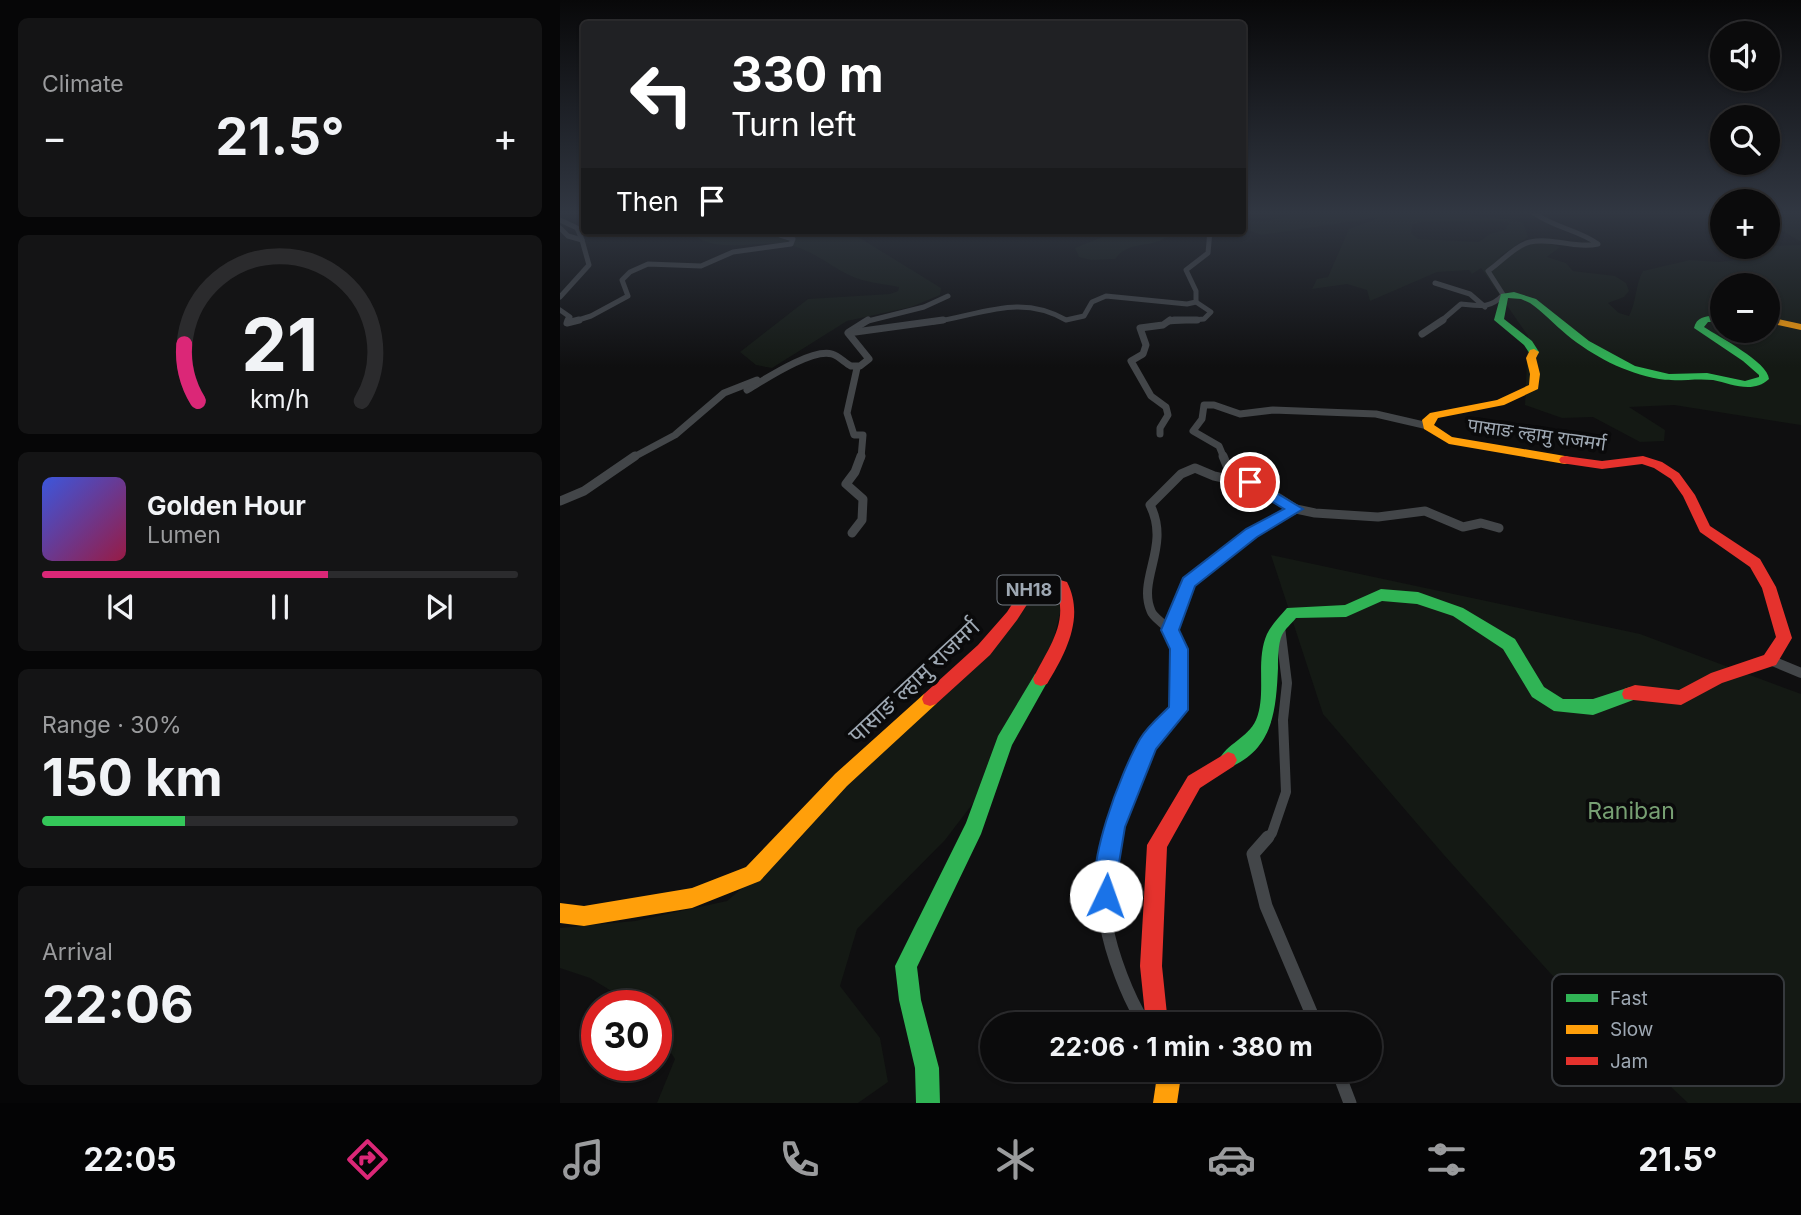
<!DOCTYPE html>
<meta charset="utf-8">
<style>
:root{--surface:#0b0b0c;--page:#141415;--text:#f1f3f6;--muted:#9a9b9d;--line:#2b2b2d;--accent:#db2777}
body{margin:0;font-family:Inter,"Noto Sans Devanagari",sans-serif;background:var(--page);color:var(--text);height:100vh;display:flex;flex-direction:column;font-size:26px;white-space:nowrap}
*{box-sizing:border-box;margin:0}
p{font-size:23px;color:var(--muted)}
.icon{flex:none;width:38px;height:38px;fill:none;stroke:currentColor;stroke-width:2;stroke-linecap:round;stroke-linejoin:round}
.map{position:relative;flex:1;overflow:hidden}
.drawer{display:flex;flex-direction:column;gap:18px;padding:18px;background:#060607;width:560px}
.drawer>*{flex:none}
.banner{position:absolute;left:21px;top:21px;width:665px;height:214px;border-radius:7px;box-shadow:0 2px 5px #0004,0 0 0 2px var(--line);background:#202124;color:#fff;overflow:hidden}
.buttons{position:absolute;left:1150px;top:21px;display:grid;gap:14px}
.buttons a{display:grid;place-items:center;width:70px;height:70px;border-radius:50%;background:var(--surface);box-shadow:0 2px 5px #0004,0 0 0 2px var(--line);font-size:35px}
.speed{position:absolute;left:21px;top:990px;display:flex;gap:14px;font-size:35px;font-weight:700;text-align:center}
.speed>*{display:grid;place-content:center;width:91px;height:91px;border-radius:50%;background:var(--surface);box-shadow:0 2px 5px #0004,0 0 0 2px var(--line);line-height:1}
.speed .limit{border:10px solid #d22;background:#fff;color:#111}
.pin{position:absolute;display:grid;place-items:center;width:60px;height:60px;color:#fff;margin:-30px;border:4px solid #fff;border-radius:50%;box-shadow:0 2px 7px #0007}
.me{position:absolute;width:77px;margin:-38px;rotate:3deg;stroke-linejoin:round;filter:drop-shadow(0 0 5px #0008)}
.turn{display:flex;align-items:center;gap:24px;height:147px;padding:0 35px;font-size:32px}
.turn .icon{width:91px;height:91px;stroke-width:2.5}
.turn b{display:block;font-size:49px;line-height:60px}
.then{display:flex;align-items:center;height:66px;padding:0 35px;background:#0003;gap:14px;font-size:26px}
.big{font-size:52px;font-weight:700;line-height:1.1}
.drawer .card{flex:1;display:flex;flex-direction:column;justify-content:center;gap:10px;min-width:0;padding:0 24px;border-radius:10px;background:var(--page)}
.drawer .dial{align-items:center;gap:0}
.dial svg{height:182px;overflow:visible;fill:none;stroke:var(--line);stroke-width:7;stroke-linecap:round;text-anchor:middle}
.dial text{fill:var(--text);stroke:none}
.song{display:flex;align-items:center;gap:21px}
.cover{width:84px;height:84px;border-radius:10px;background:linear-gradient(135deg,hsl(230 70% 55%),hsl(340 70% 35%))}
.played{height:7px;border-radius:4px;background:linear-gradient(90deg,var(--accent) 60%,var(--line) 60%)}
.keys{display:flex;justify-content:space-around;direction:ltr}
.heat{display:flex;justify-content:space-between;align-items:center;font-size:38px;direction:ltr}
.charge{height:10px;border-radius:5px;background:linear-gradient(90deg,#34c759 30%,var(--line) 0)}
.trip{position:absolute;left:420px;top:1012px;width:402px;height:70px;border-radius:35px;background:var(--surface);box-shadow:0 2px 5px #0004,0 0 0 2px var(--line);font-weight:700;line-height:70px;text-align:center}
.tabs{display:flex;height:112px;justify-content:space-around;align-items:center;background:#040405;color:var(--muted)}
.tabs .icon{width:49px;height:49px}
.tabs .selected{color:var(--accent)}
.tabs b{font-size:32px;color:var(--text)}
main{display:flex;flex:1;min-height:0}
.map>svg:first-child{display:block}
</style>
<main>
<section class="drawer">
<div class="card"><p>Climate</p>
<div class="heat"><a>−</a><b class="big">21.5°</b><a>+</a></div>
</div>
<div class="card dial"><svg viewBox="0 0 100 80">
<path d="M14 69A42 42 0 1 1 86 69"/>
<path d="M14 69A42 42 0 0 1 8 44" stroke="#db2777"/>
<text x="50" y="56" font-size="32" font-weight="700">21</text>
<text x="50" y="72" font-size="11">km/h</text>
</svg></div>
<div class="card">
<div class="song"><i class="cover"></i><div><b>Golden Hour</b><p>Lumen</p></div></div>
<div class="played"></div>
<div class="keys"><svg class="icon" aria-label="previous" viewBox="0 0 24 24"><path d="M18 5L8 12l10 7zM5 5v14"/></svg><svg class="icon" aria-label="pause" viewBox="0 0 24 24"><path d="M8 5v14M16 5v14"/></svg><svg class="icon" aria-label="next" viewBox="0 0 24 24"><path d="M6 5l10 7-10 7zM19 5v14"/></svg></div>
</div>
<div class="card"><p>Range · 30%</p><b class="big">150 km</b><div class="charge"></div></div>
<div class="card"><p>Arrival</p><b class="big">22:06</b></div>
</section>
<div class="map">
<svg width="1241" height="1103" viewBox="0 0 1241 1103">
<rect width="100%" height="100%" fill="#0f0f10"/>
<!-- green -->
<g fill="#141914" fill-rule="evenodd">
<path d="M744 213H911L906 215 958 220 964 225 968 237 936 259C957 249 977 237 1000 247L987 257 1006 263 1013 271 1055 276 1066 283 1069 291 1064 297 1048 303 1059 313 1069 316C1077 300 1075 285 1083 271L1130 260 1160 262 1183 259 1177 247 1241 245V425L1114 405 1069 407 1105 430 1104 441 1080 442 1033 417 1002 418 965 405 968 336 921 268 912 274 909 270 877 272 810 301 807 290 787 284 752 289 757 279 768 277 789 229 821 217 701 235 683 228V220L704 221ZM931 220 949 223 945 230 930 234 919 242 858 239 851 233 853 224 864 222ZM1162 285H1208V331H1162Z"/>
<path d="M1223 213H1241V242L1214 226 1213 215Z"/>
<path d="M130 231 211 234 259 231 295 235 381 288 380 295 351 307 287 321 212 368 196 365 180 352 248 299 330 294 338 291 339 287C325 284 309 283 296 278 270 268 253 248 223 244 195 241 151 255 130 231Z"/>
<path d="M546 231H621C614 234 606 238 599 241 582 247 567 243 555 259L531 260 519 257 515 248 542 237Z"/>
<path d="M711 555 1080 634 1241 694V1103H1128L991 974 884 855 763 714Z"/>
<path d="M483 588H494L500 597 501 609 489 658 436 741 414 802 385 840 297 929 280 986 320 1038 328 1082 298 1103H97L115 1059 96 1030V1006H76L30 978 0 968V928L75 921 167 901 237 842 288 778 472 595Z"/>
</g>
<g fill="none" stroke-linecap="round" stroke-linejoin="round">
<!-- street-far4 -->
<g stroke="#434649" stroke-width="5">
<path d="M0 220 17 228 22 240"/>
<path d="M0 228 8 236 22 240 29 265 0 297"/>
<path d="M875 283 910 294 925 307"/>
<path d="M944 296 928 271C940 263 956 245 970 242 993 237 1015 249 1038 244 1019 230 995 228 974 213"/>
<path d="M0 310 10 317 7 322"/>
<path d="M12 322 31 316 68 296 62 280 70 272 88 264 141 266 173 252 231 244 233 239 220 235 217 231"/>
<path d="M304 322 364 307 388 296"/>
<path d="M373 322C421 315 460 293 506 320L524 316 532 302 546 296 627 304 636 302V291L626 270 648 253 650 231"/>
<path d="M608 322 644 319 651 312 636 302"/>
<path d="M880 322 901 304C919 306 930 309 943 295"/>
</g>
<!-- street-far3 -->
<g stroke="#434649" stroke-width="7">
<path d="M8 320 7 323 19 320"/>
<path d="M614 320H637"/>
<path d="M289 332 308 320"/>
<path d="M862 334 883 320"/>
<path d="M297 368 287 413 294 435H303L301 458"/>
<path d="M187 390C204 380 252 348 272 354 279 356 285 363 291 366H300L309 359 288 333 383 320"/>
<path d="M600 434V428L608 415 606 407 591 396 571 361 583 354 586 345 580 328 603 325 610 320"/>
<path d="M72 458 115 435 164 393 197 380"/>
<path d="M664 458 659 446 633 431 642 419 644 405H654L680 414 713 410 816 414 868 426"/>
</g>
<!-- street-far2 -->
<g stroke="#434649" stroke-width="9">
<path d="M663 456 670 473 669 482"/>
<path d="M0 501 24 491 75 456"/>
<path d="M736 509 755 513 818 517 865 511 903 527 921 523 939 528"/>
<path d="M292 533 302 520 303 499 286 484 295 472 301 456"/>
<path d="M606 627C602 622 593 617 591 611 577 579 611 546 590 505L621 474 635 468 654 476 700 486 736 509 691 533 629 582 611 627"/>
</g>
<!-- street-far1 -->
<g stroke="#434649" stroke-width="10">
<path d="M610 630 612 625"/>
<path d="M1210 660 1241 673"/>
<path d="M552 839 554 827 588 743 619 710C620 680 624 651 605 625"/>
<path d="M707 839 712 833 726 792 723 720 727 683 720 627"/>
</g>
<!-- street -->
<g stroke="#434649" stroke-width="13">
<path d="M552 837C548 864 542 896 546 923 551 953 568 999 585 1024"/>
<path d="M708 837 693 854 706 906 756 1024"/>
<path d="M777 1069 790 1103"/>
</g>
<!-- fast -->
<g fill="#30b455" fill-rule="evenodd">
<path d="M954 292 976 299 1029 341 1075 366 1109 374 1147 373 1185 381 1199 377V375L1183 361 1134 328C1137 314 1151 316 1162 316V322H1148L1144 327C1159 337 1208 362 1209 379 1193 394 1172 384 1153 380 1135 378 1117 382 1099 379 1065 373 1033 356 1007 335 994 324 983 312 970 303L961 299 948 298 944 319 972 341 979 352 978 354H970L964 345 934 320 941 294Z"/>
<path d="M821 589 858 592 903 608 955 639 984 687 1003 699H1033L1070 687 1076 689 1078 694 1076 699 1033 715 994 711 972 697 943 649 893 616 857 604 822 601 786 617 736 618C732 623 725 629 722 635 718 644 718 658 718 668 716 709 714 750 668 768L662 766 659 760C666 744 688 738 696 720 707 694 695 661 707 634 712 624 720 616 727 608L785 605Z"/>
<path d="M481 672 487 674 489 679 452 745 421 834 357 967 361 1000 379 1068 380 1103H356L355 1068 339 1000 335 966 406 823 438 736 475 674Z"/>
</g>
<!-- slow -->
<g fill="#ff9f0a" fill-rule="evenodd">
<path d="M1208 317 1241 324V330L1208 323Z"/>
<path d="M974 349 979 352 976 358 980 374 978 389 944 405 878 418 874 425 892 437 1005 456 1009 457 1011 460 1009 463 1005 464 889 444 864 429 862 420 870 413 937 400 969 385 970 374 966 358 970 350Z"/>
<path d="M370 692 376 694 378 699 376 704 287 786 200 881 132 908 24 926 0 923V903L24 906 132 888 186 867 275 774 364 694Z"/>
<path d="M598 1069H622L617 1103H593Z"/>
</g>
<!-- jam -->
<g fill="#e5322d" fill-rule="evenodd">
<path d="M1005 456 1042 461 1083 456 1102 462 1119 473 1135 495 1150 526 1200 559 1216 587 1232 638 1216 665 1162 683 1121 705 1064 699 1062 694 1064 689 1075 685 1119 690 1151 673 1204 655 1216 637 1202 588 1190 567 1140 532 1123 496 1111 479 1094 468 1082 464 1042 469 1001 463 999 460 1001 457Z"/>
<path d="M487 576 507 582C525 617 506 653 487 684L481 686 475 684 473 679C486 651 510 623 496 590L487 588 475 592 457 620 430 655 376 704 370 706 364 704 362 699 364 694 418 645 447 612 465 584Z"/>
<path d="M668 752 674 754 677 760 674 766 640 788 607 847 602 966 608 1024H586L580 966 587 845 628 776Z"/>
</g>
</g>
<!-- sky -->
<linearGradient id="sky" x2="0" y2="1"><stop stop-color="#080809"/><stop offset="0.58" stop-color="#313742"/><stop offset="1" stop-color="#313742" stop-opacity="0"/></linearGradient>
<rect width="1241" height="367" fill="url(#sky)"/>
<!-- route -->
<path fill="#1a73e8" stroke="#114b97" stroke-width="2" d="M690 477 743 509 697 537 635 586 619 630 628 649V710L596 749 565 827 558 869V896L554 904 546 908 538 904C523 869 561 772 580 739 587 727 600 716 609 707L610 649 601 630 623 578 686 529 724 509 685 485 683 482Z"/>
<g text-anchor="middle" stroke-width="7" stroke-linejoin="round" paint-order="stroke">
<!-- shield labels -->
<rect fill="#0a0a0b" stroke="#727981" stroke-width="2" x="437.5" y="575.5" width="63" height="29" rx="5"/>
<g font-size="18" font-weight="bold" fill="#9ea8b3">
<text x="469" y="596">NH18</text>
</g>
<!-- street labels -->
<g font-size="19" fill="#9ea8b3" stroke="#0a0a0b">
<text transform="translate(977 434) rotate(8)" y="7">पासाङ ल्हामु राजमर्ग</text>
</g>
<!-- near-street labels -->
<g font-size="23" fill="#9ea8b3" stroke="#0a0a0b">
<text transform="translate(354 681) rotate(-43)" y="8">पासाङ ल्हामु राजमर्ग</text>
</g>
<!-- near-park labels -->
<g font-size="23" fill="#77a073" stroke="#0a0a0b">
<text x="1071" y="819">Raniban</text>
</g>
</g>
<!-- legend -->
<rect x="992" y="974" width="232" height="112" rx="10" fill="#0a0a0b" stroke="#36393d" stroke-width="2"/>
<rect x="1006" y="994" width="32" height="8" fill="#30b455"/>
<rect x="1006" y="1025" width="32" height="9" fill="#ff9f0a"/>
<rect x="1006" y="1057" width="32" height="8" fill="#e5322d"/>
<g font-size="19" fill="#9ea8b3">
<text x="1050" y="1005">Fast</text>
<text x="1050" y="1036">Slow</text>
<text x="1050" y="1068">Jam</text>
</g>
</svg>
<div class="buttons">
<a><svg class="icon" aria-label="sound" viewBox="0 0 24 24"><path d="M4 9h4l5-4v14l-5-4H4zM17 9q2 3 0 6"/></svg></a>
<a><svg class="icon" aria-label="search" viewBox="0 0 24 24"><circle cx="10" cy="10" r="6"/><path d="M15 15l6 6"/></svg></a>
<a>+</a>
<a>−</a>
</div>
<div class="speed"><div class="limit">30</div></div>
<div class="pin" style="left:690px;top:482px;background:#d93025"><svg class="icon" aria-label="arrive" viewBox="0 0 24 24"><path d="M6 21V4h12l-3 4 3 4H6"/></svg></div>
<svg class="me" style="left:546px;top:896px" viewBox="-20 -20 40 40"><circle r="19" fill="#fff"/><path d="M0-13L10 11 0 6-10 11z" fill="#1a73e8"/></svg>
<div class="trip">22:06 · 1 min · 380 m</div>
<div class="banner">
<div class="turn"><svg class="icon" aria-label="left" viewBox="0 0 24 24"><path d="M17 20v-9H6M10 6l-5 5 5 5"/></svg><div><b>330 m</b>Turn left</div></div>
<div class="then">Then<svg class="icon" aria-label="arrive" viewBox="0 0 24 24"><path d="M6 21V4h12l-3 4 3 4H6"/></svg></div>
</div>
</div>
</main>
<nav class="tabs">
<b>22:05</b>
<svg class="icon selected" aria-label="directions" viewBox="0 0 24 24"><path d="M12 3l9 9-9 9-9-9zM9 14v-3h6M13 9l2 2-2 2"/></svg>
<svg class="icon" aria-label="music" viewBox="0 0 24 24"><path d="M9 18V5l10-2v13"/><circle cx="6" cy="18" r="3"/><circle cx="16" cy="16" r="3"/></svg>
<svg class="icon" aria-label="phone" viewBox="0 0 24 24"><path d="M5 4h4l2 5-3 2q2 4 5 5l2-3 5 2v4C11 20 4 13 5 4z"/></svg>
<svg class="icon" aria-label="climate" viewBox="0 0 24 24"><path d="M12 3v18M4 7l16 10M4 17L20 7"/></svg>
<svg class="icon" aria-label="car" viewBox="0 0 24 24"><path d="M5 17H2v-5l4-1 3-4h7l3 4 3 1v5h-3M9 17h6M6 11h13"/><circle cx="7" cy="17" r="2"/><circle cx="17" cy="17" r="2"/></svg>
<svg class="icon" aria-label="filters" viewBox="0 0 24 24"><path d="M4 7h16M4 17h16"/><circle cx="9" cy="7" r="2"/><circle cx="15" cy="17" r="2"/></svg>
<b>21.5°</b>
</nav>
